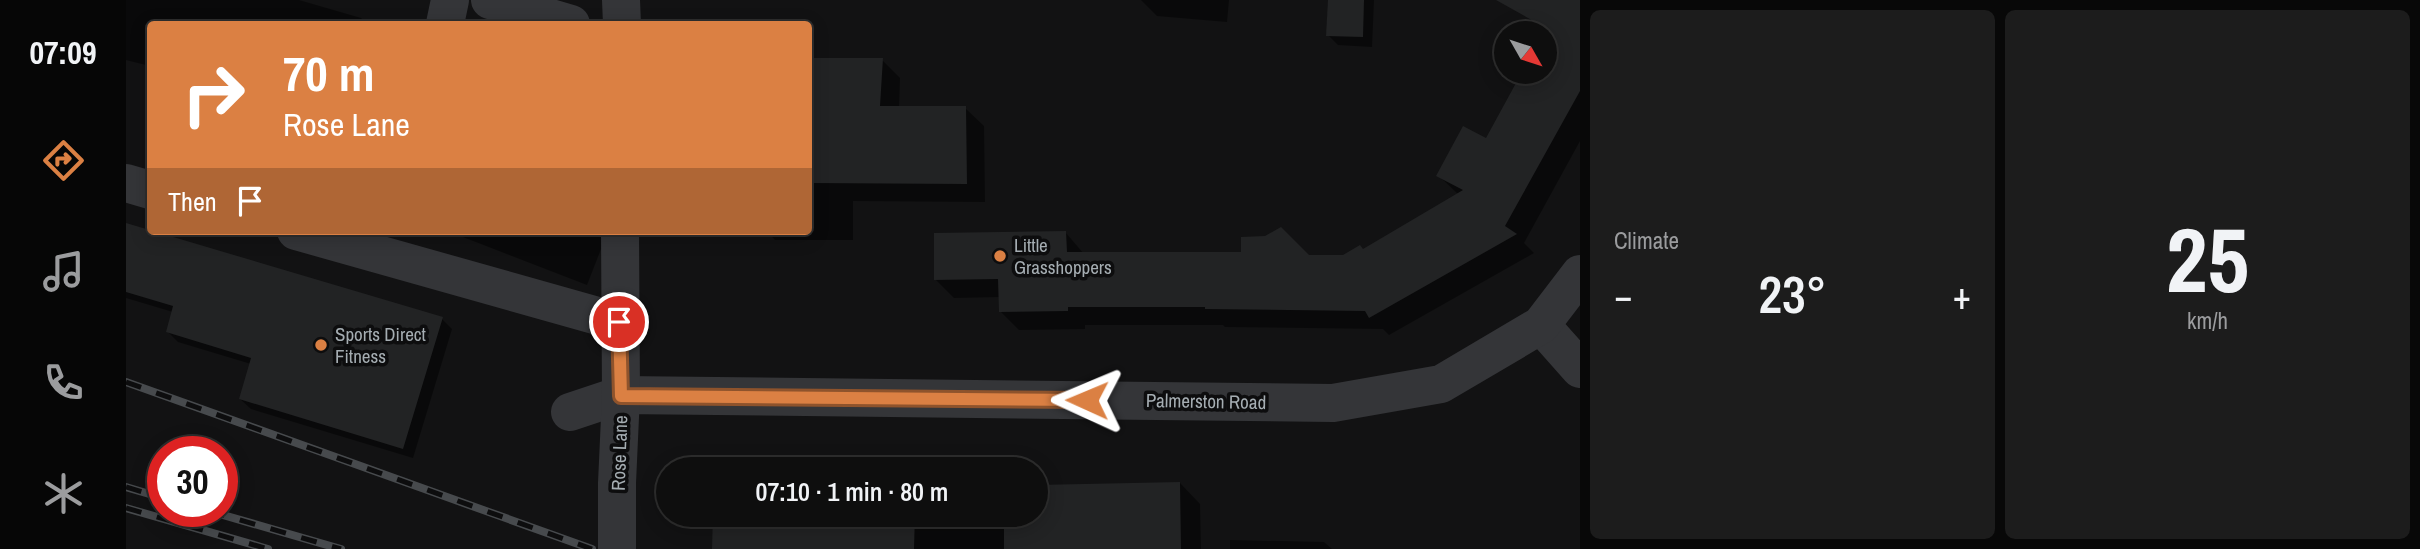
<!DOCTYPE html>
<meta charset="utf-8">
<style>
:root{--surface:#0e0e0e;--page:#1c1c1c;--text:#f1f3f6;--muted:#9b9c9e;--line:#2e2e2e;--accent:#db8043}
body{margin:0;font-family:"Archivo Narrow",sans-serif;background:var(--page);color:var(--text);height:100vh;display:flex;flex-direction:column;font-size:26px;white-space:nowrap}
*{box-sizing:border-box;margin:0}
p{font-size:23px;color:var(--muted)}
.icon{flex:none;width:38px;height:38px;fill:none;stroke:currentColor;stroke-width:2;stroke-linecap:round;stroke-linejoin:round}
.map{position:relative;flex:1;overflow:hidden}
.panel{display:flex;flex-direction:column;gap:10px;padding:10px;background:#080808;width:840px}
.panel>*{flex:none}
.guide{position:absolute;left:21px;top:21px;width:665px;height:214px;border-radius:7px;box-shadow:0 4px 18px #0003,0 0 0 2px var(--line);background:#db8043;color:#fff;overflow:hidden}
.needle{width:46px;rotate:129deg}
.tools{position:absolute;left:1368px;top:21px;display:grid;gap:14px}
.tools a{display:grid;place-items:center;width:63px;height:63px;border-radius:50%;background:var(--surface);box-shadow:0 4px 18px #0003,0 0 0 2px var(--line);font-size:35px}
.speed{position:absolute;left:21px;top:436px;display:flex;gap:14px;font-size:35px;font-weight:700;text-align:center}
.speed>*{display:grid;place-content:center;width:91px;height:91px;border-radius:50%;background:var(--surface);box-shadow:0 4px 18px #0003,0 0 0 2px var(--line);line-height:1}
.speed .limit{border:10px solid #d22;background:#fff;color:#111}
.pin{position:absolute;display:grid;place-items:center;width:60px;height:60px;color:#fff;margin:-30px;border:4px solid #fff;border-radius:50%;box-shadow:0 2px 7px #0007}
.me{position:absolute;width:77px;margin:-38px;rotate:271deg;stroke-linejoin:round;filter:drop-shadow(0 0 5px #0008)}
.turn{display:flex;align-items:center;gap:24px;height:147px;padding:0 21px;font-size:32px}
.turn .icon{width:91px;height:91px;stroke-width:2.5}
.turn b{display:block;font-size:49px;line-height:60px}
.then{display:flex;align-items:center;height:66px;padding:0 21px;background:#0003;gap:14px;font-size:26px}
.big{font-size:52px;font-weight:600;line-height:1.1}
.panel .widget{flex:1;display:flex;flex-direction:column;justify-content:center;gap:10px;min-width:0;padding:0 24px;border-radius:10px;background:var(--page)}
.panel .dial{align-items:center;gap:0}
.dial b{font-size:91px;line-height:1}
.heat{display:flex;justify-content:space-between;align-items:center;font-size:38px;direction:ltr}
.panel .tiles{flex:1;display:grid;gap:10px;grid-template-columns:repeat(2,1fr)}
.trip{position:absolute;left:530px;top:457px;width:392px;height:70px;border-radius:35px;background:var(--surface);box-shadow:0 4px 18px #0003,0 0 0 2px var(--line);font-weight:600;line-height:70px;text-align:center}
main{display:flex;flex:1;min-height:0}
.tabs{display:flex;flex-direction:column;width:126px;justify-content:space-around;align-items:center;background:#060606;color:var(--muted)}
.tabs .icon{width:49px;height:49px}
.tabs .on{color:var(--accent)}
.tabs b{font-size:32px;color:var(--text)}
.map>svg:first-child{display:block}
</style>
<main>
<nav class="tabs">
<b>07:09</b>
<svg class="icon on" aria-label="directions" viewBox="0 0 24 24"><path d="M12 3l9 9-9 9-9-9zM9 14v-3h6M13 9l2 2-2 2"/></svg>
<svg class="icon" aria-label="music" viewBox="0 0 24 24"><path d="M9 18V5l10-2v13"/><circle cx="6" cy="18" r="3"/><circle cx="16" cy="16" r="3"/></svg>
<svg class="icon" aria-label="phone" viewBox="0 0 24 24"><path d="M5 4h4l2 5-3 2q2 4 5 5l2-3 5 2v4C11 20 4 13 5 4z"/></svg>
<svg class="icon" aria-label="climate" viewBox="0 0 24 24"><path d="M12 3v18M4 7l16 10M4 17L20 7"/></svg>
</nav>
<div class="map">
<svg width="1454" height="549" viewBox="0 0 1454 549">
<rect width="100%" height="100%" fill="#121213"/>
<!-- shadow -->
<g fill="#0007">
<path d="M0 0H173L235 18 241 24H24V66L0 60Z"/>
<path d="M1015 0H1103L1101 22 1031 16Z"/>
<path d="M1204 0H1248L1246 47 1212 45 1202 35Z"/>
<path d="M1441 0H1454V141L1398 243 1408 253 1263 335 1257 329 1099 327 1097 325H959V329L893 330 874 311V297L828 298 810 280 940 233 958 254 1218 257 1238 251 1333 195 1312 175 1361 141 1398 72H1419V33L1433 7Z"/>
<path d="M682 60H756L774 78 773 108H839L858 126 859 202 727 201V240H649L641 231H682Z"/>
<path d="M0 224 316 319 326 329 287 458 125 409 114 399 125 364 52 342 42 332 47 312 0 298Z"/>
<path d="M330 231H482L461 285 337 237Z"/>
<path d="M1054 483 1074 504 1075 549H588L589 514H910V486Z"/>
<path d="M1104 540 1198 542 1206 549H1104Z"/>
</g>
<!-- building -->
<g fill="#222324">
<path d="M1202 0H1238L1237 37 1200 36Z"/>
<path d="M1370 0H1454V91L1379 226 1391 234 1243 318 1239 311 1079 309V307H942V311L873 312 872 279 808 280V233L940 231 941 252H1115V237L1139 236 1155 227 1183 255H1217L1234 245 1237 249 1337 190 1310 176 1337 126 1360 138 1396 72H1419V33H1417L1420 28Z"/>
<path d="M682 58H757L754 106H840L841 184 682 183Z"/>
<path d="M0 223 317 317 277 449 113 399 125 358 40 332 47 306 0 292Z"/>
<path d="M1054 482 1055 549H878V514H910V485Z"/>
<path d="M587 514H789L788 549H586Z"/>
</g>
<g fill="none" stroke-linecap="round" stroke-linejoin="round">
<!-- minor -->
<g stroke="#343538" stroke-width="38">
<path d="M364 0 445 24"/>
<path d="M495 0 496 24"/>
<path d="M319 24 324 0"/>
<path d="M0 183 24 190"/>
<path d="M170 231 493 322"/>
<path d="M1415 325 1454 369"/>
<path d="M444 412 495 395 1207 403 1315 384 1415 325 1454 274"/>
<path d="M491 549V483L495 395 494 231"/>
</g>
<defs>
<g id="rail">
<path d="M0 382 466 549"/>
<path d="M0 487 37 498"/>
<path d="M0 508 142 549"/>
<path d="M83 511 215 549"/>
</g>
</defs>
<!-- rail casing -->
<use href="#rail" stroke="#474a4d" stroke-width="8"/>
<!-- rail -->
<use href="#rail" stroke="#0d0d0e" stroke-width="5" stroke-dasharray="16" stroke-linecap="butt"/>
</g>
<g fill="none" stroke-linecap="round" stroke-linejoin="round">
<defs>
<path id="route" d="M493 322 495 396 961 400"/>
</defs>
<!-- route casing -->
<use href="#route" stroke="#8e532c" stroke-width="18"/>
<!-- route -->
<use href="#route" stroke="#db8043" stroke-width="12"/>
</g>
<!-- markers -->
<g fill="#db8043" stroke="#0d0d0e" stroke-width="2.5">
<circle cx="874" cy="256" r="7"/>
<circle cx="195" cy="345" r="7"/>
</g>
<g text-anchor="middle" stroke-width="7" stroke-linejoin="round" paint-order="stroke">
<!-- poi labels -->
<g font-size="19" fill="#a5adb2" stroke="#0d0d0e" text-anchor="start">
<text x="888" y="252">Little<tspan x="888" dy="22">Grasshoppers</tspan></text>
<text x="209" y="341">Sports Direct<tspan x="209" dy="22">Fitness</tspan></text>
</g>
<!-- street labels -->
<g font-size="19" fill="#a5adb2" stroke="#0d0d0e">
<text transform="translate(1080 401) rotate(1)" y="7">Palmerston Road</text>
<text transform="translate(493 453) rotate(-88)" y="7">Rose Lane</text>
</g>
</g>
</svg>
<div class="tools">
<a><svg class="needle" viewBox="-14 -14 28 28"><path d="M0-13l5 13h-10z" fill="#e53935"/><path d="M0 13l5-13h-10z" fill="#9b9c9e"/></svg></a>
</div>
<div class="speed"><div class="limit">30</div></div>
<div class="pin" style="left:493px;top:322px;background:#d93025"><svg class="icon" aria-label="arrive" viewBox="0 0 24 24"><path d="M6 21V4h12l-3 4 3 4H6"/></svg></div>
<svg class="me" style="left:961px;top:400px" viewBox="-20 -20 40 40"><path d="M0-17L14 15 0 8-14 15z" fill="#db8043" stroke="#fff" stroke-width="4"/></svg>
<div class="trip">07:10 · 1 min · 80 m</div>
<div class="guide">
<div class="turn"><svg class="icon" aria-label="right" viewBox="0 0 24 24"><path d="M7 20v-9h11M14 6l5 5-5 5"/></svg><div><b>70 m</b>Rose Lane</div></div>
<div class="then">Then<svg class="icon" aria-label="arrive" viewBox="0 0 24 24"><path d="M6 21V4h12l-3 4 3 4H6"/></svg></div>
</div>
</div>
<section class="panel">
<div class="tiles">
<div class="widget"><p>Climate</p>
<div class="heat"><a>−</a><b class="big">23°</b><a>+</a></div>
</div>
<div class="widget dial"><b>25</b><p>km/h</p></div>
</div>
</section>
</main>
